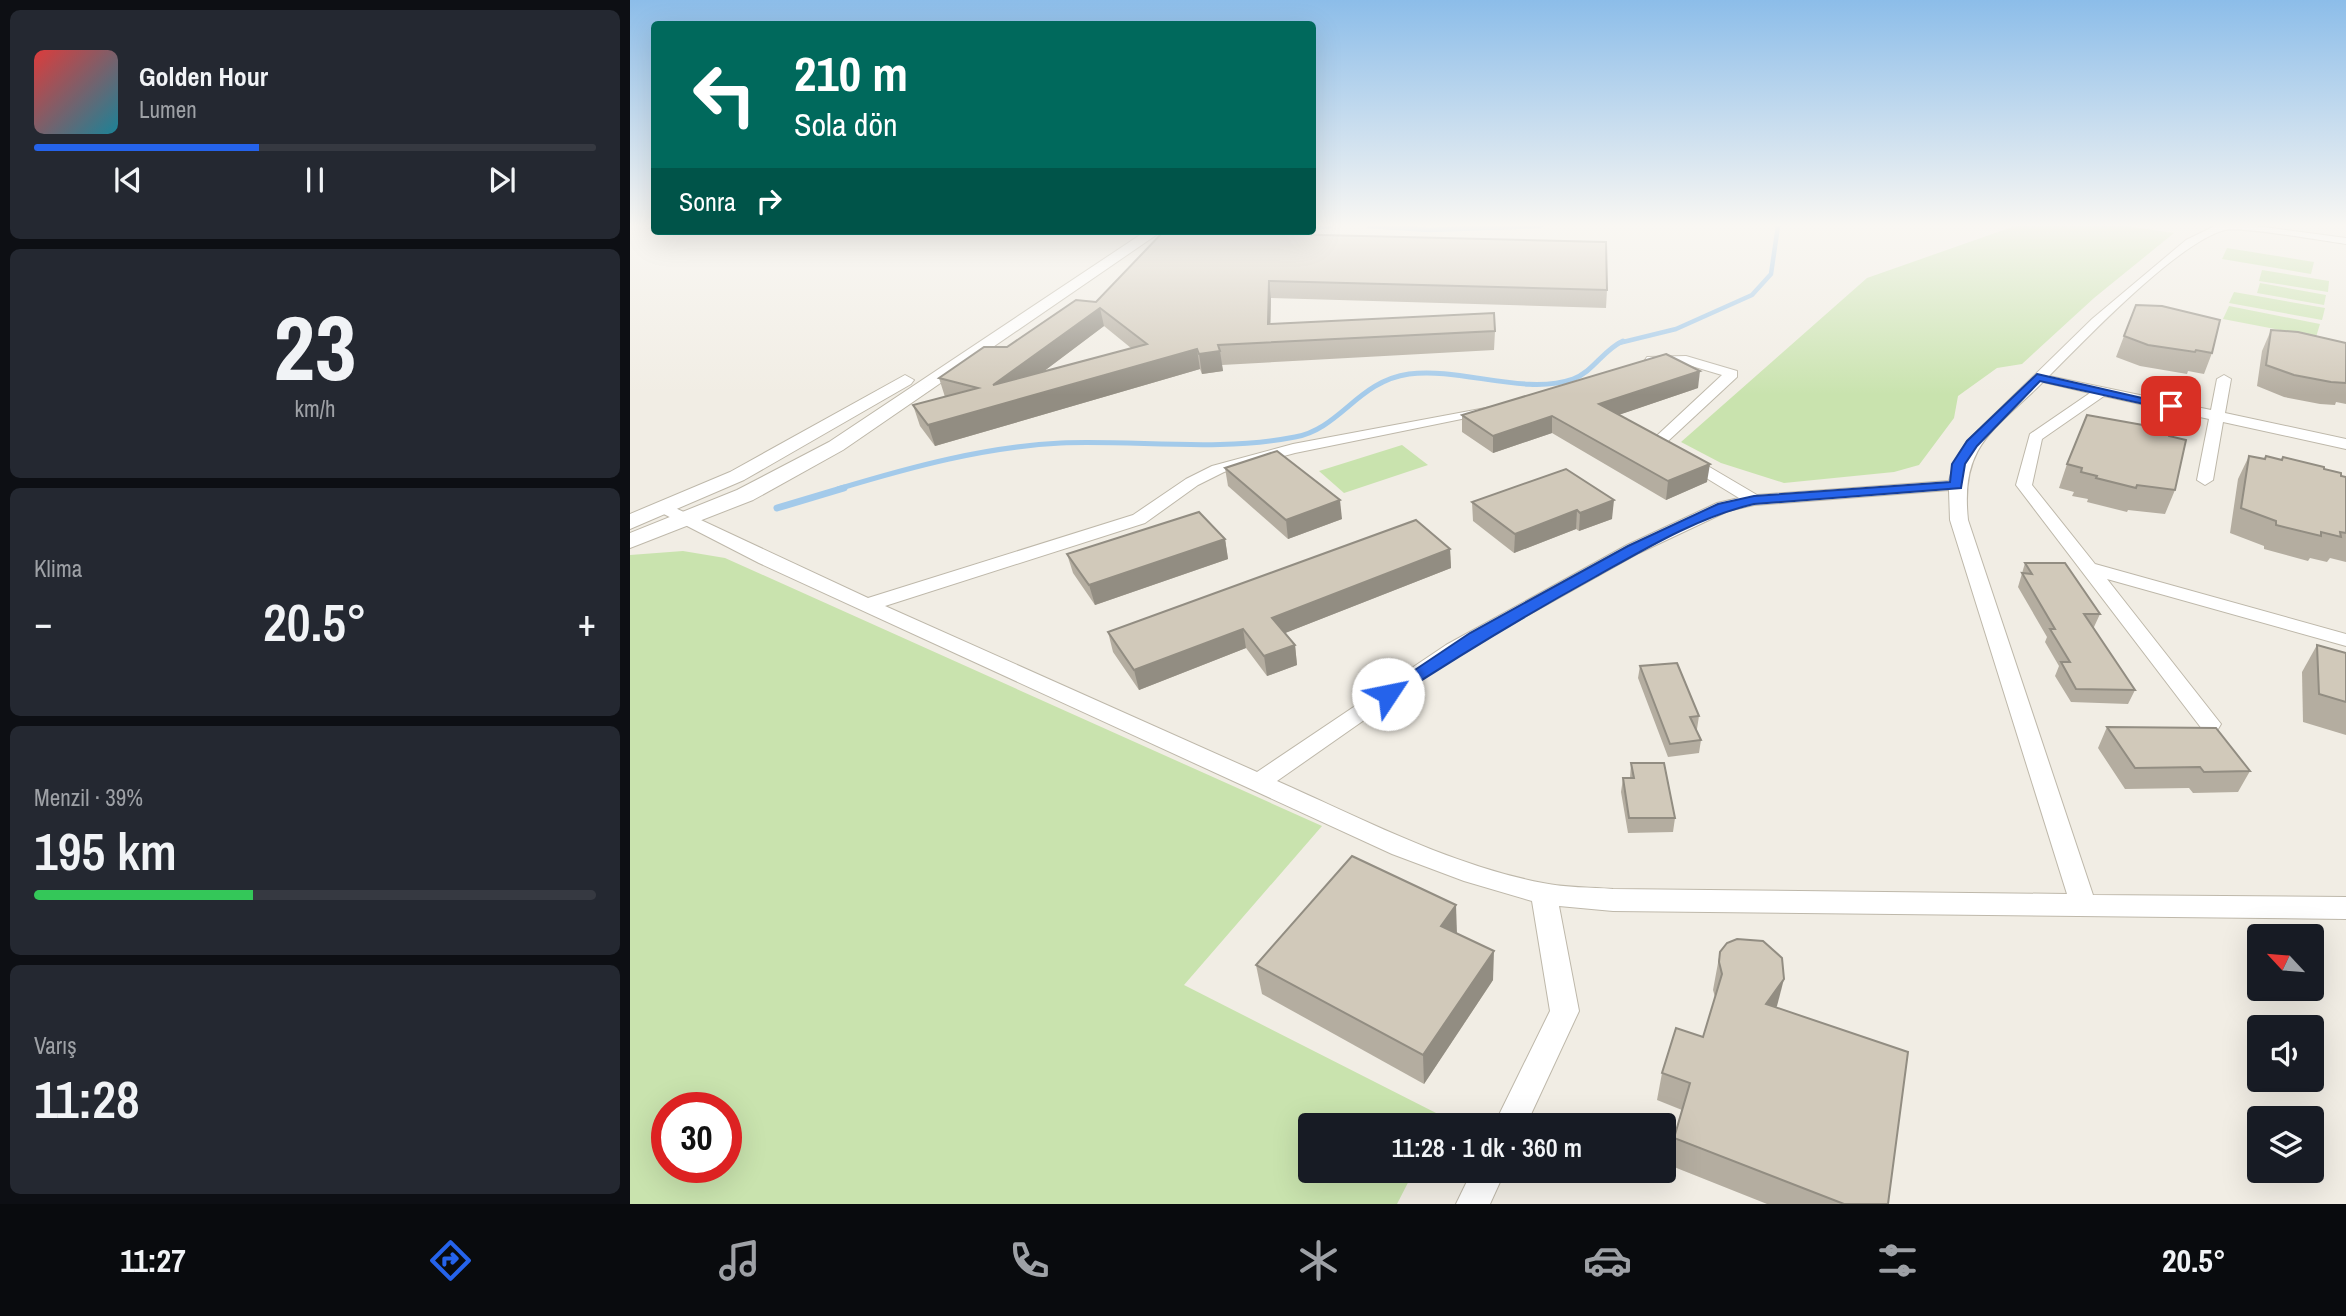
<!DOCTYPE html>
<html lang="tr">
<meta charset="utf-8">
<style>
:root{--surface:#171b24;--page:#242831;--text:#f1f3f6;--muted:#9ea1a6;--line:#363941;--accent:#2563eb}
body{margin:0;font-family:"Archivo Narrow",sans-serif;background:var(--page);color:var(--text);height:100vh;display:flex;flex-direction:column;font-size:26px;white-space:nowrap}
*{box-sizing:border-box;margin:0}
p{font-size:23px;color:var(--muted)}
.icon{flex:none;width:38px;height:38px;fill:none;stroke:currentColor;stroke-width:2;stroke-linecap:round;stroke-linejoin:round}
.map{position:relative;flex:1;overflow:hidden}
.side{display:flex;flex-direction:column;gap:10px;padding:10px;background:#0d0f14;width:630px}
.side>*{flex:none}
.top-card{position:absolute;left:21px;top:21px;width:665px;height:214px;border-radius:7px;box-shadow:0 7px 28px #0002;background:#00695c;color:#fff;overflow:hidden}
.needle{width:46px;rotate:296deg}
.fabs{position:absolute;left:1617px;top:924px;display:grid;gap:14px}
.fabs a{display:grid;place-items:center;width:77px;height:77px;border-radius:7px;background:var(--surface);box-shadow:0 7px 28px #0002;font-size:35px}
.speed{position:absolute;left:21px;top:1092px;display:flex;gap:14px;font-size:35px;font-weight:700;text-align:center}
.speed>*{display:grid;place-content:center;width:91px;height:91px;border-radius:50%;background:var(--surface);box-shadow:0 7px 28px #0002;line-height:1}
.speed .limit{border:10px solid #d22;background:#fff;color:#111}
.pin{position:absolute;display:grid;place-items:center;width:60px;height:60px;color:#fff;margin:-30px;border-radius:14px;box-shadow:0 4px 10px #0006}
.me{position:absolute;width:77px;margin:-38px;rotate:56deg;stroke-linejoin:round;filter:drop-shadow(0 0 5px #0008)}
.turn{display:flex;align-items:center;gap:24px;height:147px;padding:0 28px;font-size:32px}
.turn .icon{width:91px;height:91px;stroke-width:2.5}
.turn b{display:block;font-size:49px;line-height:60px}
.then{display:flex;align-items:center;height:66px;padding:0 28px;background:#0003;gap:14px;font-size:26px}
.big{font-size:52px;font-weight:600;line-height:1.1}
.side .tile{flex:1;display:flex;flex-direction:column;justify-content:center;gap:10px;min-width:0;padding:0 24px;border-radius:10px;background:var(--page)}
.side .dial{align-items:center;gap:0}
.dial b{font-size:91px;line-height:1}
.song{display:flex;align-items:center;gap:21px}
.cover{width:84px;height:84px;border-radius:10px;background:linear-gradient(135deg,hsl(0 70% 55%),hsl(190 70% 35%))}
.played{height:7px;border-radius:4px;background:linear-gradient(90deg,var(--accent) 40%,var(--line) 40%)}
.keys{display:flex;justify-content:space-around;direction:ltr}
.heat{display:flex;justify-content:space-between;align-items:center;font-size:38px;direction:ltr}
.charge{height:10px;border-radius:5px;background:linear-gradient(90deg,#34c759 39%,var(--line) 0)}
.trip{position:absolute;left:668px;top:1113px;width:378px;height:70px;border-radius:7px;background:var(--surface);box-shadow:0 7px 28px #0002;font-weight:600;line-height:70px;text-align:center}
.tabs{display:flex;height:112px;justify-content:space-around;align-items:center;background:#090b0e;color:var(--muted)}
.tabs .icon{width:49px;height:49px}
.tabs .selected{color:var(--accent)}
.tabs b{font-size:32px;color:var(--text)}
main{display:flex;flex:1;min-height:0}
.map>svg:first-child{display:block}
</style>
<main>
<section class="side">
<div class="tile">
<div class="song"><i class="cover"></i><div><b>Golden Hour</b><p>Lumen</p></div></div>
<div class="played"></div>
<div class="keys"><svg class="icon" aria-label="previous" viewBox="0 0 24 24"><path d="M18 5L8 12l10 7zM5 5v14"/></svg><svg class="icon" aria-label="pause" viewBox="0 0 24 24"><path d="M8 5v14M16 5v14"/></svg><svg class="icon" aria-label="next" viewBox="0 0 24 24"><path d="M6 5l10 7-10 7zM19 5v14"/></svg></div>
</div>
<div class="tile dial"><b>23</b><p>km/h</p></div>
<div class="tile"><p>Klima</p>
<div class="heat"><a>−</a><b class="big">20.5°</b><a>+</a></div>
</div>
<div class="tile"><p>Menzil · 39%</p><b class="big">195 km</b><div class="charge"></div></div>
<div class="tile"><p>Varış</p><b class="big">11:28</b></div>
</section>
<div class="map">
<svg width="1716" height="1204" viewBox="0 0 1716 1204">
<rect width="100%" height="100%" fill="#f1ede4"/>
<!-- green -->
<g fill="#c9e3ae" fill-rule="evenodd">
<path d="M1385 226H1496L1544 233 1464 298 1392 364 1367 368 1328 396 1324 418 1289 465 1264 472 1154 483 1091 463 1051 442 1237 278Z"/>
<path d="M1597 248 1684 262 1681 274 1592 259Z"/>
<path d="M1632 270 1699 281 1698 292 1629 281Z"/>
<path d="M1630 283 1696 295 1694 305 1627 293Z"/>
<path d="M1604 292 1695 308 1692 320 1599 303Z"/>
<path d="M1599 306 1690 324 1686 337 1593 319Z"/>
<path d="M772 445 798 465 714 493 689 471Z"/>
<path d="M53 551 95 558 692 826 554 985 812 1116 808 1125H681V1171H784L767 1204H0V555ZM37 1108H96V1167H37Z"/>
</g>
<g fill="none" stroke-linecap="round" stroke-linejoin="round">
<!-- stream-far2 -->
<g stroke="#a3caea" stroke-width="4.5">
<path d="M739 226 799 230 910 226"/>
<path d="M682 228 700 226"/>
<path d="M989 343 1046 329 1122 295 1141 274 1148 226"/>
</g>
<!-- stream-far1 -->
<path stroke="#a3caea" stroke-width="5" d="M208 489C281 467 354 447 431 443 508 440 588 452 665 437 710 429 728 381 779 374 830 367 895 396 943 379 963 372 973 350 993 341"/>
<!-- stream -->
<path stroke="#a3caea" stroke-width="7" d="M147 508 214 488"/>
<defs>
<g id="minor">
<path d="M1585 226H1626L1716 238V244C1695 241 1609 226 1595 230 1548 242 1456 339 1419 376L1581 410 1587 379 1594 375 1601 379 1595 413 1716 439V449L1593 422 1583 480 1575 485 1567 480 1579 419 1474 396 1412 439 1402 485 1465 564 1716 634V646L1477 579 1591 724 1588 729H1572L1386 485 1400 434 1460 393 1413 382C1364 431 1330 444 1338 520L1463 895 1716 897V919L983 911 929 906 949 1011 896 1125H864L920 1011 902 901 834 881 762 854 129 563 26 510 29 506H41L238 598 503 515 556 479 582 466 663 444 861 407 863 410 856 414 665 453 594 472 568 485 515 523 255 606 627 772 816 645 997 545 1087 503 1109 498 1019 443 1092 375 1055 364H1022L1015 360 1017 357 1056 356 1107 371V377L1037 442 1127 495 1319 481 1324 463 1337 441 1462 319 1556 240ZM1319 490 1320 520 1437 894 983 889C960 887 936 888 913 883 820 865 733 819 647 781L830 653 1009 553 1098 511 1124 505Z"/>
<path d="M842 1171H875L860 1204H826Z"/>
</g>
<g id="tertiary">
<path d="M516 231H532L213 450 123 500 0 548V533L107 490 199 442Z"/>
<path d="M275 375 284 380 281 384 114 480 0 529V514L100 472Z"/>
</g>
</defs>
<!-- minor casing -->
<use href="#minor" stroke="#beb8aa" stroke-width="2"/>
<!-- tertiary casing -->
<use href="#tertiary" stroke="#beb8aa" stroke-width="2"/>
<!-- minor -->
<use href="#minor" fill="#fff" fill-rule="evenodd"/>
<!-- tertiary -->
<use href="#tertiary" fill="#fff" fill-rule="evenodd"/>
</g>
<!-- wall -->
<g fill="#b4ada0" fill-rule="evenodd">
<path d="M534 231 977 290 976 308 641 298 640 324 865 331 864 350 592 365 593 371 572 374 570 369 305 446 290 426 283 405 315 397 309 378 377 347 466 302ZM474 326 501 348 414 371Z"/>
<path d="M1641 330 1716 343V404L1706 402 1705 405 1690 404 1654 397 1627 386 1632 351Z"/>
<path d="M1494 336 1582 353 1574 374 1558 371 1557 374 1510 366 1486 357Z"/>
<path d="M1068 388 988 415 1077 482 1036 500 922 433 863 453 832 432V415Z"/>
<path d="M1539 436 1545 490 1535 514 1498 510 1497 512 1457 502 1458 499 1442 496 1444 492 1429 488 1437 464Z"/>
<path d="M1619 456 1634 459 1636 456 1651 460 1653 457 1694 469 1716 477V562L1700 558 1697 562 1680 558 1678 561 1634 549V546L1600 533 1608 479Z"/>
<path d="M595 468 712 519 658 539 598 486Z"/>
<path d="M936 469 982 519 949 531 946 529 884 553 843 521 842 502Z"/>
<path d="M595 539 598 559 465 605 443 573 437 554Z"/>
<path d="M820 549 821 568 655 633 665 645 667 665 637 676 616 648 509 690 483 652 478 632Z"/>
<path d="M1395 563 1470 614 1464 627H1463L1505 690 1498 704 1441 702 1425 676 1429 666 1415 642 1417 637 1388 587Z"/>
<path d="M1687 645 1716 653V735L1673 722 1672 672Z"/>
<path d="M1010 666 1069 716 1067 729H1066L1071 740 1069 753 1038 757 1008 678Z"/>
<path d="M1477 727 1620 771 1608 792 1563 793 1559 788 1495 789 1468 748Z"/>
<path d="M1001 763 1045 818 1043 832 998 833 991 792 993 778H1000Z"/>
<path d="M827 934 863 980 794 1084 632 994 626 965Z"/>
<path d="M1090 952 1146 1007 1258 1204H1137L1039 1165 1044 1138 1052 1110 1027 1100 1032 1073 1073 1037 1085 997 1083 990Z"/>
</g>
<!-- shaded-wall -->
<g fill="#928d82">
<path d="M639 281 641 298 640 343 638 324Z"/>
<path d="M470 308 474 326 369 405 363 385Z"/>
<path d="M567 349 570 369 305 446 298 425Z"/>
<path d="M590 351 593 371 572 374 569 354Z"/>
<path d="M1070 371 1068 388 968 422 969 404Z"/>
<path d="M922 416V433L863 453V436Z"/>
<path d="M1080 464 1077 482 1036 500 1038 481Z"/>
<path d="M710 500 712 519 658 539 656 520Z"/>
<path d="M984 500 982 519 949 531 950 513Z"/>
<path d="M947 510 946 529 884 553 885 534Z"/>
<path d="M595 539 598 559 465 605 459 585Z"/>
<path d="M820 549 821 568 645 637 642 618Z"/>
<path d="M613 629 616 648 509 690 504 670Z"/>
<path d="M665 645 667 665 637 676 634 656Z"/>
<path d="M826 905 827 934 811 926Z"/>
<path d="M864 951 863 980 794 1084 793 1055Z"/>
<path d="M1154 979 1147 1006 1130 1031 1136 1004Z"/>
</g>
<!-- building -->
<g fill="#d1c9ba" stroke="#928d82" stroke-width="2" fill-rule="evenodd">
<path d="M534 231 976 242 977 290 639 281 638 324 864 313 865 331 588 345 590 351 569 354 567 349 298 425 283 405 348 388 309 378 354 347H377L446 300 466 302ZM470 308 517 344 363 385Z"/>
<path d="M1506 305 1532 306 1590 320 1582 353 1566 350 1565 352 1518 345 1494 336Z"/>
<path d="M1641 330 1668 332 1716 343V383L1701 382 1664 375 1636 365Z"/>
<path d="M1036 354 1070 371 969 404 1080 464 1038 481 922 416 863 436 832 415Z"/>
<path d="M1457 415 1524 427 1539 433V436L1556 440 1545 490 1507 485 1506 488 1466 478 1467 476 1451 472 1452 468 1437 464Z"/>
<path d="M647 451 710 500 656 520 595 468Z"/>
<path d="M1619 456 1635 459 1636 456 1652 460 1653 457 1694 467V469L1711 473V476L1716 477V533L1710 532 1711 537 1691 532V536L1646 525V521L1611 508Z"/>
<path d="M936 469 984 500 950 513 947 510 885 534 842 502Z"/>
<path d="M569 512 595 539 459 585 437 554Z"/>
<path d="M786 520 820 549 642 618 665 645 634 656 613 629 504 670 478 632Z"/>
<path d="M1395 563H1435L1470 614H1454L1505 690 1446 689 1431 662H1440L1420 629H1425L1392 573 1402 574Z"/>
<path d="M1687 645 1716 653V702L1689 694Z"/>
<path d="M1047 663 1069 716 1060 717 1071 740 1040 744 1010 666Z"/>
<path d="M1477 727 1586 728 1620 771 1574 772 1570 767 1505 768Z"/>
<path d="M1001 763H1034L1045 818H999L993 778H1004Z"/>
<path d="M722 856 826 905 811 926 864 951 793 1055 626 965Z"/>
<path d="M1107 939 1133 941 1152 958 1154 979 1136 1004 1278 1052 1258 1204H1214L1044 1138 1060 1083 1032 1073 1046 1028 1073 1037 1092 974 1089 962 1090 952 1097 943Z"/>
</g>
<!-- sky -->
<linearGradient id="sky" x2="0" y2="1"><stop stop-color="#8cbde9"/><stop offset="0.57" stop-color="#f9f7f3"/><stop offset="1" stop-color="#f9f7f3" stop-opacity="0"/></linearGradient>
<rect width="1716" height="395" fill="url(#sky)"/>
<!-- route -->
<path fill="#2563eb" stroke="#184099" stroke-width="2" d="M1407 374 1547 406 1541 410 1410 381 1347 446 1335 464 1331 488 1124 504C1068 517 1015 549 965 577 896 615 830 655 764 698H751L749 694 840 633 998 546 1088 504 1124 496 1320 482 1322 464 1337 441Z"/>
</svg>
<div class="fabs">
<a><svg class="needle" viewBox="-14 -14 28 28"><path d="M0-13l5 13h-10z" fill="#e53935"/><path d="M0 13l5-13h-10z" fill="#9ea1a6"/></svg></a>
<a><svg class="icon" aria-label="sound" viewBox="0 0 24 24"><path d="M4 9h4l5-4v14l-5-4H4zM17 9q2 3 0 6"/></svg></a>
<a><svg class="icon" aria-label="layers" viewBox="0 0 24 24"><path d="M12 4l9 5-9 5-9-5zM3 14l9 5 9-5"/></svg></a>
</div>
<div class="speed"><div class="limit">30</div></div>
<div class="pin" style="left:1541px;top:406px;background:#d93025"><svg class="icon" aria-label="arrive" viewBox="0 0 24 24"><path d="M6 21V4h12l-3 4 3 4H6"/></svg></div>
<svg class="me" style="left:758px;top:694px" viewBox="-20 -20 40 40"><circle r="19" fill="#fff"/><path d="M0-13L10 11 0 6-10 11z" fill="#2563eb"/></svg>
<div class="trip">11:28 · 1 dk · 360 m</div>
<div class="top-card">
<div class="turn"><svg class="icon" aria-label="left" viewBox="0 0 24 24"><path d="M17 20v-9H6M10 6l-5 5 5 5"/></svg><div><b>210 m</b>Sola dön</div></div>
<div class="then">Sonra<svg class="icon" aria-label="right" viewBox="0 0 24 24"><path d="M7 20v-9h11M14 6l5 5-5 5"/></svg></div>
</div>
</div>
</main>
<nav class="tabs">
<b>11:27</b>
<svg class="icon selected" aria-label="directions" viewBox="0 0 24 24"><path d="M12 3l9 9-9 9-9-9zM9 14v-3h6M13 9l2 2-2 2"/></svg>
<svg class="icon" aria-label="music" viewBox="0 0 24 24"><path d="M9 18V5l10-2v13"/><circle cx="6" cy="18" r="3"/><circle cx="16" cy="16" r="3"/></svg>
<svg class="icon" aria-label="phone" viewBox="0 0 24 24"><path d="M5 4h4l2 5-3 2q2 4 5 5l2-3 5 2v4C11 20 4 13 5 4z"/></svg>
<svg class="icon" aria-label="climate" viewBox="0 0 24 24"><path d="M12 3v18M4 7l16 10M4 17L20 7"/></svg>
<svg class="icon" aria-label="car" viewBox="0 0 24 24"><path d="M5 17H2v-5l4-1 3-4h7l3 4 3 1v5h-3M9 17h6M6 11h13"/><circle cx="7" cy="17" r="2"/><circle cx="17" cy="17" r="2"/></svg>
<svg class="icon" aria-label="filters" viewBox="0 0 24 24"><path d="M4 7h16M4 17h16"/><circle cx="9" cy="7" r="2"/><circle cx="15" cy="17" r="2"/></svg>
<b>20.5°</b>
</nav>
